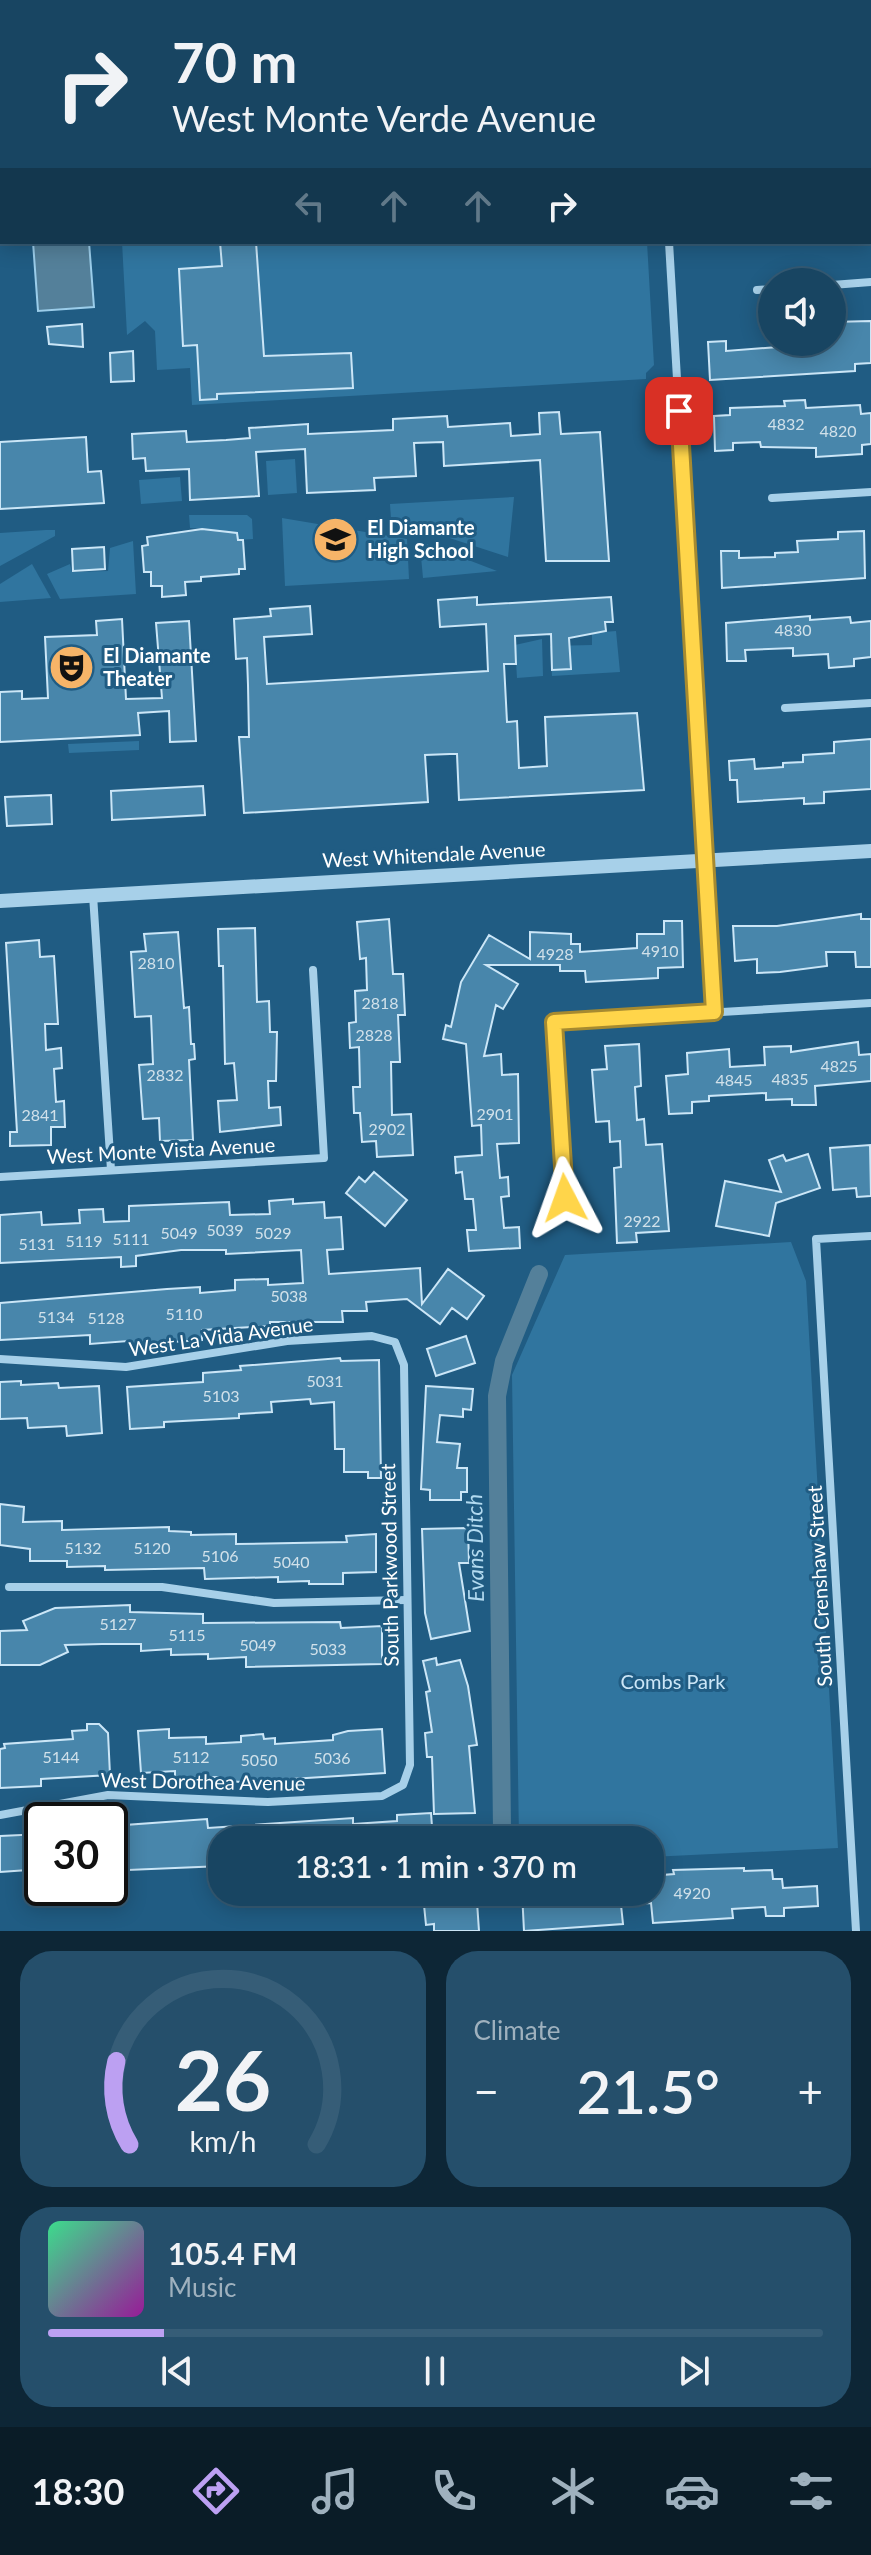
<!DOCTYPE html>
<meta charset="utf-8">
<style>
:root{--surface:#184562;--page:#254f6b;--text:#f1f3f6;--muted:#9fb1be;--line:#365d77;--accent:#bca0f2}
body{margin:0;font-family:Lato,sans-serif;background:var(--page);color:var(--text);height:100vh;display:flex;flex-direction:column;font-size:30px;white-space:nowrap}
*{box-sizing:border-box;margin:0}
p{font-size:26px;color:var(--muted)}
.icon{flex:none;width:44px;height:44px;fill:none;stroke:currentColor;stroke-width:2;stroke-linecap:round;stroke-linejoin:round}
.map{position:relative;height:1931px;overflow:hidden}
.side{display:flex;flex-direction:column;gap:20px;padding:20px;background:#0d2636;flex:1}
.side>*{flex:none}
.banner{position:absolute;left:0px;top:0px;width:872px;height:244px;box-shadow:0 4px 20px #0003,0 0 0 2px var(--line);background:#184562;color:var(--text);overflow:hidden}
.controls{position:absolute;left:758px;top:268px;display:grid;gap:16px}
.controls a{display:grid;place-items:center;width:88px;height:88px;border-radius:50%;background:var(--surface);box-shadow:0 4px 20px #0003,0 0 0 2px var(--line);font-size:40px}
.speed{position:absolute;left:24px;top:1802px;display:flex;gap:16px;font-size:40px;font-weight:700;text-align:center}
.speed>*{display:grid;place-content:center;width:104px;height:104px;border-radius:50%;background:var(--surface);box-shadow:0 4px 20px #0003,0 0 0 2px var(--line);line-height:1}
.speed .limit{border:4px solid #111;border-radius:12px;background:#fff;color:#111}
.pin{position:absolute;display:grid;place-items:center;width:68px;height:68px;color:#fff;margin:-34px;border-radius:16px;box-shadow:0 4px 12px #0006}
.me{position:absolute;width:88px;margin:-44px;rotate:356deg;stroke-linejoin:round;filter:drop-shadow(0 0 6px #0008)}
.turn{display:flex;align-items:center;gap:28px;height:168px;padding:0 40px;font-size:36px}
.turn .icon{width:104px;height:104px;stroke-width:2.5}
.turn b{display:block;font-size:56px;line-height:68px}
.lanes{display:flex;align-items:center;height:76px;padding:0 40px;background:#0003;justify-content:center;gap:40px;direction:ltr}
.lanes .off{opacity:.35}
.big{font-size:60px;font-weight:600;line-height:1.1}
.side .card{flex:1;display:flex;flex-direction:column;justify-content:center;gap:12px;min-width:0;padding:0 28px;border-radius:32px;background:var(--page)}
.side .dial{align-items:center;gap:0}
.dial svg{height:208px;overflow:visible;fill:none;stroke:var(--line);stroke-width:7;stroke-linecap:round;text-anchor:middle}
.dial text{fill:var(--text);stroke:none}
.song{display:flex;align-items:center;gap:24px}
.cover{width:96px;height:96px;border-radius:12px;background:linear-gradient(135deg,hsl(150 70% 55%),hsl(300 70% 35%))}
.played{height:8px;border-radius:4px;background:linear-gradient(90deg,var(--accent) 15%,var(--line) 15%)}
.keys{display:flex;justify-content:space-around;direction:ltr}
.heat{display:flex;justify-content:space-between;align-items:center;font-size:44px;direction:ltr}
.side .tiles{flex:1;display:grid;gap:20px;grid-template-columns:1fr 1fr}
.card:last-child{grid-column:span 2}
.trip{position:absolute;left:208px;top:1826px;width:456px;height:80px;border-radius:32px;background:var(--surface);box-shadow:0 4px 20px #0003,0 0 0 2px var(--line);font-weight:600;line-height:80px;text-align:center}
.menu{display:flex;height:128px;justify-content:space-around;align-items:center;background:#0a1c27;color:var(--muted)}
.menu .icon{width:56px;height:56px}
.menu .on{color:var(--accent)}
.menu b{font-size:36px;color:var(--text)}
.map>svg:first-child{display:block}
</style>
<div class="map">
<svg width="871" height="1931" viewBox="0 0 871 1931">
<rect width="100%" height="100%" fill="#205c83"/>
<!-- green -->
<g fill="#30759f">
<rect x="80" y="0" width="548" height="2"/>
<path d="M122 242H647L654 365 646 373V379L192 405 190 368 157 370 155 331 145 321 127 335Z"/>
<path d="M295 459 297 493 268 495 266 461Z"/>
<path d="M180 477 182 501 141 504 139 480Z"/>
<path d="M514 497 508 557 391 519 390 504Z"/>
<path d="M189 515H247L252 519 253 539 238 540 237 532 190 528Z"/>
<path d="M282 518 407 539 409 579 285 586Z"/>
<path d="M46 530H55V536L0 566V533Z"/>
<path d="M133 541 136 594 60 599 47 574 70 564 72 572 108 571 110 548Z"/>
<path d="M424 543 497 571 423 578 420 546Z"/>
<path d="M32 564 51 598 0 602V584Z"/>
<path d="M616 631 620 672 552 676 550 646 592 645V633Z"/>
<path d="M542 639 543 676 517 678 515 645Z"/>
<path d="M139 741V750L69 753 68 744Z"/>
<path d="M791 1242 806 1281 838 1848 650 1857V1840H519L512 1375 565 1255Z"/>
</g>
<!-- water -->
<path fill="#54809a" stroke="#9bcdea" stroke-width="2" d="M33 242H89L94 307 38 311Z"/>
<g fill="none" stroke-linecap="round" stroke-linejoin="round">
<!-- canal -->
<path stroke="#54809a" stroke-width="18" d="M502 1829 497 1396 504 1361 539 1274"/>
</g>
<!-- building -->
<g fill="#4886ab" stroke="#cbe6f7" stroke-width="2">
<path d="M220 242H256L264 356 351 353 353 388 217 394V399L200 400 197 345 183 346 179 269 222 266Z"/>
<path d="M871 321V363L855 364V371L710 380 708 342 726 341V351L778 347 777 342H832V322Z"/>
<path d="M82 324 83 347 49 344 47 327Z"/>
<path d="M133 351 134 381 111 382 110 353Z"/>
<path d="M805 400 806 408 860 405 861 414 871 413V444L862 445V454L816 457V448L761 447 760 442 733 443V450L715 451 714 416 730 415V408L785 406 784 401Z"/>
<path d="M559 412 561 434 600 432 609 561H546L540 460 444 466 443 442 414 443 416 476 374 478 375 490 307 493 305 449 256 452 259 496 190 500 189 469 146 471 145 458 133 459 132 434 186 431 187 442 226 440 250 438 249 428 308 424V434L393 430V419L447 416 448 427 510 423 511 436 540 434 539 413Z"/>
<path d="M86 437 88 472 101 471 104 503 0 509V442Z"/>
<path d="M202 529 237 533 238 540H243L245 569H239V574L201 577V581L185 582 186 595 162 597V586H151V572H144L142 546 148 545 147 537Z"/>
<path d="M864 531 865 578 722 588 721 551H739V558L775 557V553L798 552 797 541 838 539V532Z"/>
<path d="M104 547 105 569 73 571 72 549Z"/>
<path d="M477 597V605L611 597 613 622H605L606 631 569 638 571 669 552 670 551 634 515 636 516 664H504L507 722 517 721 519 768 547 766 545 717 637 713 644 790 459 800 457 754H450L425 755 428 802 244 813 239 737H249L248 685 247 658 236 659 234 619 271 616 270 609 310 606 312 634 264 637 267 684 488 671 486 624 440 627 438 600Z"/>
<path d="M810 616V620L850 617 851 623 871 621V657L854 659V666L829 668 828 654 793 656V648L745 650 746 661H727L726 623Z"/>
<path d="M122 619 126 699 162 698 156 623 189 621 196 741 170 742 169 711 138 713 140 735 0 742V692L22 691V699L48 698 45 637 97 635 96 621Z"/>
<path d="M871 739V789L824 792V803L804 804V798L738 802 737 780H730L729 761 754 759 755 769 783 767V763L803 762V755L834 753V742Z"/>
<path d="M203 786 205 815 112 820 111 791Z"/>
<path d="M51 795 52 824 7 826 5 797Z"/>
<path d="M861 914V919H871V967H856L855 952H826L827 966 780 972 757 973V959L735 961 733 926H777Z"/>
<path d="M389 919 393 974H403L405 1015H398L400 1062H391L392 1115 411 1114 413 1155 377 1157 376 1141 362 1142 360 1113H354L353 1087H360L359 1047 350 1048 349 1023 356 1022 355 991 367 990 366 958 360 959 357 922Z"/>
<path d="M664 921H682L683 967 658 968V978L586 982 585 971H560V965H486L518 984 503 1009 496 1005 484 1056 501 1054 502 1075 518 1074 519 1143 497 1144 500 1178 508 1177 509 1196 501 1197 504 1228 519 1227 520 1248 469 1251 467 1230H476L473 1199H465L462 1172 456 1173 455 1157 482 1155 481 1125 472 1126 466 1044 443 1039 446 1025 451 1027 461 982 489 935 530 959V932L571 934V944H580V952L637 948V934H664Z"/>
<path d="M255 928 257 1002 269 1001 270 1032H277L276 1081H268L269 1108 280 1107 281 1125 220 1132 218 1101 237 1100 234 1063 225 1064 223 966H219L218 929Z"/>
<path d="M178 932 184 1008 189 1007 191 1044H194L195 1059 189 1060 193 1140 160 1141 159 1118 143 1119 139 1065 153 1064 151 1016 135 1017 131 952 146 951 144 934Z"/>
<path d="M39 940 40 957 54 956 58 1024H45L46 1050 61 1048 62 1068 54 1069 56 1102 64 1101 65 1127H51V1145L10 1146V1132H17L6 943Z"/>
<path d="M858 1042 859 1055 871 1054V1081L815 1086 816 1105H792V1099L766 1100V1093L709 1096V1101L692 1102V1113L669 1114 666 1076 688 1074 687 1053 729 1049 730 1067 765 1065 764 1047 791 1046V1052Z"/>
<path d="M639 1044 641 1086 635 1087 637 1120 644 1119 646 1145 662 1144 669 1231 636 1233 637 1242 617 1243 614 1168 621 1167 620 1141 610 1142 609 1121 596 1122 592 1070 607 1069 605 1046Z"/>
<path d="M870 1145 871 1196 857 1197 856 1188 833 1190 830 1148Z"/>
<path d="M808 1154 820 1188 776 1203 769 1236 716 1226 725 1181 781 1192 769 1160 783 1155 786 1161Z"/>
<path d="M374 1172 407 1200 385 1226 346 1193 359 1177 365 1182Z"/>
<path d="M293 1199V1204L324 1202 325 1218 341 1217 343 1249 327 1250 329 1274 420 1268 422 1304 448 1269 484 1296 467 1319 452 1308 440 1324 407 1299 366 1302 367 1311H342L343 1322H270V1326L202 1330V1340L128 1345V1341L90 1344V1335L0 1340V1303L167 1289 200 1287V1293L235 1290V1280L268 1279V1285L303 1283 301 1250 226 1254V1250H181L136 1256V1266L121 1267V1257L0 1263V1215L41 1212 42 1225 80 1223 79 1210 103 1209 104 1222 129 1221V1206L229 1202 230 1215 270 1214 269 1201Z"/>
<path d="M466 1336 475 1363 436 1376 427 1349Z"/>
<path d="M340 1358 341 1361 379 1360 381 1478H368V1472H344V1449H335L334 1402 311 1404 310 1399 271 1402 272 1412 239 1414V1418L164 1422V1427L130 1429 127 1387 203 1382V1373L241 1370 240 1366Z"/>
<path d="M21 1381V1385L58 1383 59 1388 99 1386 102 1433 67 1436 66 1426 28 1428 27 1418 0 1419V1382Z"/>
<path d="M426 1386 473 1389 471 1410 463 1409V1417L440 1415 437 1442 460 1444 457 1468H467V1492H461V1500H430V1490L421 1489Z"/>
<path d="M0 1504 24 1507 23 1522 62 1521V1530L169 1527V1531L191 1532V1535L236 1534V1544L347 1542 346 1536 376 1534V1572L343 1573V1584H309V1581L278 1582V1577L205 1579 204 1568 105 1570V1566L67 1567V1561H30V1549L0 1545Z"/>
<path d="M468 1528 469 1563H459L470 1631 431 1639 425 1613 422 1529Z"/>
<path d="M130 1605V1612L203 1614V1623L340 1622 341 1628 382 1626V1664L246 1667V1657L208 1659V1654L171 1655V1649L141 1651V1644H102L65 1645 68 1652 40 1665H0V1631L27 1630 23 1621 55 1608Z"/>
<path d="M436 1658 437 1665 460 1660 468 1686 477 1745 469 1746 475 1813 434 1814 432 1757H427L425 1733 432 1732 426 1692 430 1691 423 1661Z"/>
<path d="M87 1724H99L108 1733 110 1775 41 1779V1786L0 1788V1749L5 1748 4 1744 73 1739 72 1731 87 1730Z"/>
<path d="M169 1729V1738L206 1737V1744L241 1742V1736L263 1734 264 1739 275 1738V1744L333 1740V1735L348 1731 382 1729 385 1773 244 1782 219 1781V1777L175 1778V1771L141 1773 138 1731Z"/>
<path d="M431 1813 433 1840H222V1866L128 1870 125 1825 207 1819 208 1828 353 1818V1824L397 1821V1815Z"/>
<path d="M42 1834V1869L0 1872V1836Z"/>
<path d="M744 1868V1871L772 1870 773 1879H782L783 1888 817 1886 818 1906 784 1908V1916H766L765 1907 732 1909 733 1918 653 1923 651 1903 621 1905 623 1924 524 1931 522 1892H650V1876L674 1874 673 1870Z"/>
<path d="M477 1902 479 1931H434V1924L426 1925 424 1905Z"/>
</g>
<g fill="none" stroke-linecap="round" stroke-linejoin="round">
<!-- minor -->
<g stroke="#a7d0e9" stroke-width="8">
<path d="M654 0V2"/>
<path d="M870 75H871"/>
<path d="M669 242 714 1012"/>
<path d="M832 285 871 282"/>
<path d="M757 290 772 289"/>
<path d="M772 498 871 492"/>
<path d="M785 708 871 703"/>
<path d="M93 895 111 1170"/>
<path d="M0 1177 324 1158 313 970"/>
<path d="M565 1198 554 1022 871 1003"/>
<path d="M0 1359 126 1367 287 1341 372 1336 395 1342 404 1365 410 1765 403 1785 382 1796 268 1802 108 1795 0 1815"/>
<path d="M9 1587H162L274 1603 406 1600"/>
<path d="M856 1931 816 1239 871 1236"/>
</g>
<!-- tertiary -->
<path stroke="#a7d0e9" stroke-width="14" d="M0 901 871 851"/>
</g>
<g fill="none" stroke-linecap="round" stroke-linejoin="round">
<defs>
<path id="route" d="M565 1198 554 1022 714 1012 679 411"/>
</defs>
<!-- route casing -->
<use href="#route" stroke="#a68a30" stroke-width="20"/>
<!-- route -->
<use href="#route" stroke="#ffd54a" stroke-width="14"/>
</g>
<!-- icons -->
<defs>
<symbol id="school-disc" viewBox="-11 -11 22 22"><circle r="9.5" fill="#f6b468" stroke="#205c83"/><path d="M0-5L7-2L0 1L-7-2ZM-4 1L0 2.5L4 1V4Q0 6-4 4Z" fill="#111"/></symbol>
<symbol id="theatre-disc" viewBox="-11 -11 22 22"><circle r="9.5" fill="#f6b468" stroke="#205c83"/><path d="M-5-5.5Q0-4 5-5.5V0Q5 5 0 6Q-5 5-5 0ZM-3.3-2.5H-1v1.5H-3.3ZM1-2.5H3.3v1.5H1ZM-2.8 1Q0 5.5 2.8 1Z" fill="#111"/></symbol>
</defs>
<g fill-rule="evenodd">
<use href="#school-disc" x="310" y="514" width="51" height="51"/>
<use href="#theatre-disc" x="46" y="642" width="51" height="51"/>
</g>
<g text-anchor="middle" stroke-width="6" stroke-linejoin="round" paint-order="stroke">
<!-- number labels -->
<g font-size="16" fill="#d1e1ea">
<text x="786" y="430">4832</text>
<text x="838" y="437">4820</text>
<text x="793" y="636">4830</text>
<text x="660" y="957">4910</text>
<text x="555" y="960">4928</text>
<text x="156" y="969">2810</text>
<text x="380" y="1009">2818</text>
<text x="374" y="1041">2828</text>
<text x="839" y="1072">4825</text>
<text x="165" y="1081">2832</text>
<text x="790" y="1085">4835</text>
<text x="734" y="1086">4845</text>
<text x="495" y="1120">2901</text>
<text x="40" y="1121">2841</text>
<text x="387" y="1135">2902</text>
<text x="642" y="1227">2922</text>
<text x="225" y="1236">5039</text>
<text x="179" y="1239">5049</text>
<text x="273" y="1239">5029</text>
<text x="131" y="1245">5111</text>
<text x="84" y="1247">5119</text>
<text x="37" y="1250">5131</text>
<text x="289" y="1302">5038</text>
<text x="184" y="1320">5110</text>
<text x="56" y="1323">5134</text>
<text x="106" y="1324">5128</text>
<text x="325" y="1387">5031</text>
<text x="221" y="1402">5103</text>
<text x="83" y="1554">5132</text>
<text x="152" y="1554">5120</text>
<text x="220" y="1562">5106</text>
<text x="291" y="1568">5040</text>
<text x="118" y="1630">5127</text>
<text x="187" y="1641">5115</text>
<text x="258" y="1651">5049</text>
<text x="328" y="1655">5033</text>
<text x="61" y="1763">5144</text>
<text x="191" y="1763">5112</text>
<text x="332" y="1764">5036</text>
<text x="259" y="1766">5050</text>
<text x="692" y="1899">4920</text>
</g>
<!-- poi labels -->
<g font-size="20" font-weight="bold" fill="#fff" stroke="#205c83" text-anchor="start">
<text x="367" y="535">El Diamante<tspan x="367" dy="23">High School</tspan></text>
<text x="103" y="663">El Diamante<tspan x="103" dy="23">Theater</tspan></text>
</g>
<!-- street labels -->
<g font-size="20" fill="#fff" stroke="#205c83">
<text transform="translate(434 855) rotate(-3)" y="7">West Whitendale Avenue</text>
<text transform="translate(161 1151) rotate(-3)" y="7">West Monte Vista Avenue</text>
<text transform="translate(221 1337) rotate(-8)" y="7">West La Vida Avenue</text>
<text transform="translate(390 1565) rotate(-91)" y="7">South Parkwood Street</text>
<text transform="translate(820 1586) rotate(-93)" y="7">South Crenshaw Street</text>
<text transform="translate(203 1782) rotate(1)" y="7">West Dorothea Avenue</text>
</g>
<!-- park labels -->
<g font-size="20" fill="#cbe6f7" stroke="#205c83">
<text x="673" y="1689">Combs Park</text>
</g>
<!-- water labels -->
<g font-size="22" font-style="italic" fill="#b2daf0" stroke="#205c83">
<text transform="translate(475 1548) rotate(-91)" y="8">Evans Ditch</text>
</g>
</g>
</svg>
<div class="controls">
<a><svg class="icon" aria-label="sound" viewBox="0 0 24 24"><path d="M4 9h4l5-4v14l-5-4H4zM17 9q2 3 0 6"/></svg></a>
</div>
<div class="speed"><div class="limit">30</div></div>
<div class="pin" style="left:679px;top:411px;background:#d93025"><svg class="icon" aria-label="arrive" viewBox="0 0 24 24"><path d="M6 21V4h12l-3 4 3 4H6"/></svg></div>
<svg class="me" style="left:565px;top:1198px" viewBox="-20 -20 40 40"><path d="M0-17L14 15 0 8-14 15z" fill="#ffd54a" stroke="#fff" stroke-width="4"/></svg>
<div class="trip">18:31 · 1 min · 370 m</div>
<div class="banner">
<div class="turn"><svg class="icon" aria-label="right" viewBox="0 0 24 24"><path d="M7 20v-9h11M14 6l5 5-5 5"/></svg><div><b>70 m</b>West Monte Verde Avenue</div></div>
<div class="lanes"><svg class="icon off" aria-label="left" viewBox="0 0 24 24"><path d="M17 20v-9H6M10 6l-5 5 5 5"/></svg><svg class="icon off" aria-label="ahead" viewBox="0 0 24 24"><path d="M12 20V5M6 11l6-6 6 6"/></svg><svg class="icon off" aria-label="ahead" viewBox="0 0 24 24"><path d="M12 20V5M6 11l6-6 6 6"/></svg><svg class="icon" aria-label="right" viewBox="0 0 24 24"><path d="M7 20v-9h11M14 6l5 5-5 5"/></svg></div>
</div>
</div>
<section class="side">
<div class="tiles">
<div class="card dial"><svg viewBox="0 0 100 80">
<path d="M14 69A42 42 0 1 1 86 69"/>
<path d="M14 69A42 42 0 0 1 9 37" stroke="#bca0f2"/>
<text x="50" y="56" font-size="32" font-weight="700">26</text>
<text x="50" y="72" font-size="11">km/h</text>
</svg></div>
<div class="card"><p>Climate</p>
<div class="heat"><a>−</a><b class="big">21.5°</b><a>+</a></div>
</div>
<div class="card">
<div class="song"><i class="cover"></i><div><b>105.4 FM</b><p>Music</p></div></div>
<div class="played"></div>
<div class="keys"><svg class="icon" aria-label="previous" viewBox="0 0 24 24"><path d="M18 5L8 12l10 7zM5 5v14"/></svg><svg class="icon" aria-label="pause" viewBox="0 0 24 24"><path d="M8 5v14M16 5v14"/></svg><svg class="icon" aria-label="next" viewBox="0 0 24 24"><path d="M6 5l10 7-10 7zM19 5v14"/></svg></div>
</div>
</div>
</section>
<nav class="menu">
<b>18:30</b>
<svg class="icon on" aria-label="directions" viewBox="0 0 24 24"><path d="M12 3l9 9-9 9-9-9zM9 14v-3h6M13 9l2 2-2 2"/></svg>
<svg class="icon" aria-label="music" viewBox="0 0 24 24"><path d="M9 18V5l10-2v13"/><circle cx="6" cy="18" r="3"/><circle cx="16" cy="16" r="3"/></svg>
<svg class="icon" aria-label="phone" viewBox="0 0 24 24"><path d="M5 4h4l2 5-3 2q2 4 5 5l2-3 5 2v4C11 20 4 13 5 4z"/></svg>
<svg class="icon" aria-label="climate" viewBox="0 0 24 24"><path d="M12 3v18M4 7l16 10M4 17L20 7"/></svg>
<svg class="icon" aria-label="car" viewBox="0 0 24 24"><path d="M5 17H2v-5l4-1 3-4h7l3 4 3 1v5h-3M9 17h6M6 11h13"/><circle cx="7" cy="17" r="2"/><circle cx="17" cy="17" r="2"/></svg>
<svg class="icon" aria-label="filters" viewBox="0 0 24 24"><path d="M4 7h16M4 17h16"/><circle cx="9" cy="7" r="2"/><circle cx="15" cy="17" r="2"/></svg>
</nav>
